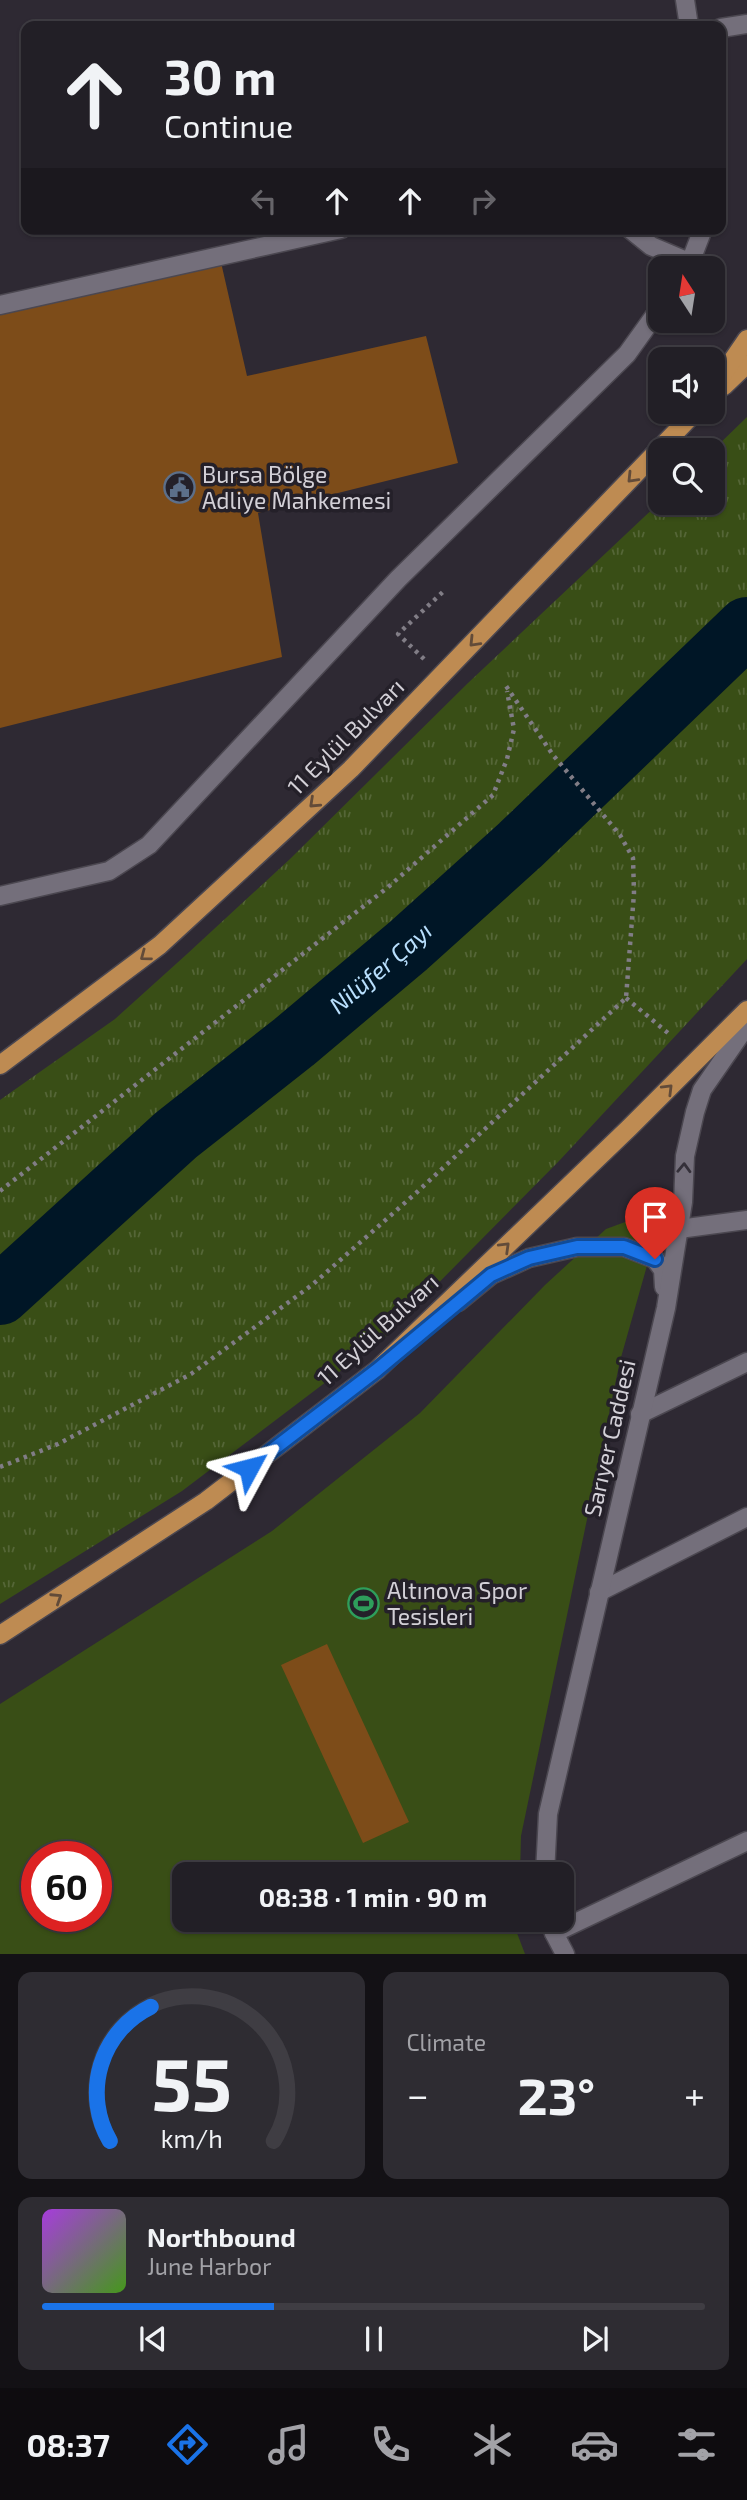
<!DOCTYPE html>
<meta charset="utf-8">
<style>
:root{--surface:#221f26;--page:#2e2c32;--text:#f1f3f6;--muted:#a2a2a7;--line:#3f3d43;--accent:#1a73e8}
body{margin:0;font-family:"Exo 2",sans-serif;background:var(--page);color:var(--text);height:100vh;display:flex;flex-direction:column;font-size:26px;white-space:nowrap}
*{box-sizing:border-box;margin:0}
p{font-size:23px;color:var(--muted)}
.icon{flex:none;width:38px;height:38px;fill:none;stroke:currentColor;stroke-width:2;stroke-linecap:round;stroke-linejoin:round}
.map{position:relative;height:1954px;overflow:hidden}
.side{display:flex;flex-direction:column;gap:18px;padding:18px;background:#131115;flex:1}
.side>*{flex:none}
.banner{position:absolute;left:21px;top:21px;width:705px;height:214px;border-radius:14px;box-shadow:0 2px 5px #0004,0 0 0 2px var(--line);background:#221f26;color:var(--text);overflow:hidden}
.needle{width:46px;rotate:348deg}
.buttons{position:absolute;left:648px;top:256px;display:grid;gap:14px}
.buttons a{display:grid;place-items:center;width:77px;height:77px;border-radius:14px;background:var(--surface);box-shadow:0 2px 5px #0004,0 0 0 2px var(--line);font-size:35px}
.speed{position:absolute;left:21px;top:1841px;display:flex;gap:14px;font-size:35px;font-weight:700;text-align:center}
.speed>*{display:grid;place-content:center;width:91px;height:91px;border-radius:50%;background:var(--surface);box-shadow:0 2px 5px #0004,0 0 0 2px var(--line);line-height:1}
.speed .limit{border:10px solid #d22;background:#fff;color:#111}
.pin{position:absolute;display:grid;place-items:center;width:60px;height:60px;color:#fff;margin:-72px -30px;border-radius:50% 50% 50% 0;rotate:-45deg;box-shadow:0 0 7px #0007}
.pin .icon{rotate:45deg}
.me{position:absolute;width:77px;margin:-38px;rotate:52deg;stroke-linejoin:round;filter:drop-shadow(0 0 5px #0008)}
.turn{display:flex;align-items:center;gap:24px;height:147px;padding:0 28px;font-size:32px}
.turn .icon{width:91px;height:91px;stroke-width:2.5}
.turn b{display:block;font-size:49px;line-height:60px}
.lanes{display:flex;align-items:center;height:66px;padding:0 28px;background:#0003;justify-content:center;gap:35px;direction:ltr}
.lanes .off{opacity:.35}
.big{font-size:52px;font-weight:700;line-height:1.1}
.side .tile{flex:1;display:flex;flex-direction:column;justify-content:center;gap:10px;min-width:0;padding:0 24px;border-radius:14px;background:var(--page)}
.side .dial{align-items:center;gap:0}
.dial svg{height:182px;overflow:visible;fill:none;stroke:var(--line);stroke-width:7;stroke-linecap:round;text-anchor:middle}
.dial text{fill:var(--text);stroke:none}
.song{display:flex;align-items:center;gap:21px}
.cover{width:84px;height:84px;border-radius:10px;background:linear-gradient(135deg,hsl(280 70% 55%),hsl(100 70% 35%))}
.played{height:7px;border-radius:4px;background:linear-gradient(90deg,var(--accent) 35%,var(--line) 35%)}
.keys{display:flex;justify-content:space-around;direction:ltr}
.heat{display:flex;justify-content:space-between;align-items:center;font-size:38px;direction:ltr}
.side .tiles{flex:1;display:grid;gap:18px;grid-template-columns:1fr 1fr}
.tile:last-child{grid-column:span 2}
.trip{position:absolute;left:172px;top:1862px;width:402px;height:70px;border-radius:14px;background:var(--surface);box-shadow:0 2px 5px #0004,0 0 0 2px var(--line);font-weight:700;line-height:70px;text-align:center}
.dock{display:flex;height:112px;justify-content:space-around;align-items:center;background:#0e0c0f;color:var(--muted)}
.dock .icon{width:49px;height:49px}
.dock .selected{color:var(--accent)}
.dock b{font-size:32px;color:var(--text)}
.map>svg:first-child{display:block}
</style>
<div class="map">
<svg width="747" height="1954" viewBox="0 0 747 1954">
<defs>
<pattern id="grass-tufts" width="24" height="20" patternUnits="userSpaceOnUse" patternTransform="scale(1.75)"><rect width="24" height="20" fill="#394e16"/><path d="M3 7l-1-3M5 7V3M7 7l1-3M15 17l-1-3M17 17v-4M19 17l1-3" fill="none" stroke="#556637"/></pattern>
</defs>
<rect width="100%" height="100%" fill="#2e2933"/>
<!-- grass -->
<path fill="url(#grass-tufts)" d="M747 417V959L559 1161 384 1338 182 1491 0 1604V1100L115 1019 187 954 290 859 468 683 660 502H712V451Z"/>
<!-- green -->
<path fill="#394e16" fill-rule="evenodd" d="M636 1218 653 1224 654 1241 620 1361 521 1836 520 1874H184V1920H518L517 1933 525 1954H0V1704L272 1531 420 1413 545 1285 606 1229ZM37 1857H96V1916H37Z"/>
<g fill="none" stroke-linecap="round" stroke-linejoin="round">
<!-- river -->
<path stroke="#001626" stroke-width="60" id="s1" d="M0 1295 176 1135 294 1042 408 946 520 845 747 627"/>
</g>
<!-- building -->
<g fill="#7d4c19">
<path d="M220 258 247 376 426 336 458 463 258 513 282 657 0 728V307Z"/>
<path d="M327 1644 409 1822 363 1843 281 1665Z"/>
</g>
<g fill="none" stroke-linecap="round" stroke-linejoin="round">
<defs>
<g id="minor">
<path d="M685 0 689 26"/>
<path d="M721 28 747 24"/>
<path d="M630 229 651 246 691 263"/>
<path d="M688 268 703 229"/>
<path d="M0 305 341 229"/>
<path d="M0 896 109 871 149 845 398 579 627 354 660 308"/>
<path d="M679 1229 747 1220"/>
<path d="M458 1302 491 1275 529 1258 577 1247H624L655 1259 663 1270 664 1287"/>
<path d="M640 1414 747 1362"/>
<path d="M599 1592 747 1517"/>
<path d="M545 1874 548 1814 666 1308 683 1202 685 1156 695 1112 702 1090 747 1025"/>
<path d="M552 1920 554 1933 565 1954"/>
<path d="M554 1933 747 1841"/>
</g>
<g id="major">
<path d="M724 386 747 364"/>
<path d="M712 390 747 339"/>
<path d="M0 1065 160 945 351 769 696 411"/>
<path d="M0 1635 206 1501 377 1370 629 1128 747 1010"/>
</g>
</defs>
<!-- minor casing -->
<use href="#minor" stroke="#4b4750" stroke-width="21"/>
<!-- major casing -->
<use href="#major" stroke="#4b4750" stroke-width="21"/>
<!-- path -->
<g stroke="#817d86" stroke-width="4.5" stroke-dasharray="3.5 5" stroke-linecap="butt">
<path d="M424 659 398 634 446 589"/>
<path d="M626 998 668 1033"/>
<path d="M0 1191 387 888 493 795 507 759 514 729 507 691"/>
<path d="M0 1467 58 1444 191 1374 312 1285 416 1193 626 998 634 893 633 858 620 835 553 755 506 686"/>
</g>
<!-- minor -->
<use href="#minor" stroke="#746f7b" stroke-width="18"/>
<!-- major -->
<use href="#major" stroke="#be8b52" stroke-width="18"/>
</g>
<!-- one-way arrows -->
<defs><path id="oneway-chevron" d="M-2-3.5L2.5 0L-2 3.5" fill="none" stroke-width="1.6" stroke-linecap="round" stroke-linejoin="round" transform="scale(1.75)"/></defs>
<g stroke="#624b39">
<use href="#oneway-chevron" transform="translate(632 478) rotate(134)"/>
<use href="#oneway-chevron" transform="translate(474 642) rotate(134)"/>
<use href="#oneway-chevron" transform="translate(314 803) rotate(137)"/>
<use href="#oneway-chevron" transform="translate(145 956) rotate(143)"/>
<use href="#oneway-chevron" transform="translate(668 1089) rotate(-45)"/>
<use href="#oneway-chevron" transform="translate(505 1247) rotate(-44)"/>
<use href="#oneway-chevron" transform="translate(57 1598) rotate(-33)"/>
</g>
<use stroke="#343039" href="#oneway-chevron" transform="translate(684 1168) rotate(-88)"/>
<g fill="none" stroke-linecap="round" stroke-linejoin="round">
<defs>
<path id="route" d="M249 1468 377 1370 491 1275 529 1258 577 1247H624L655 1259"/>
</defs>
<!-- route casing -->
<use href="#route" stroke="#114b97" stroke-width="18"/>
<!-- route -->
<use href="#route" stroke="#1a73e8" stroke-width="12"/>
</g>
<!-- icons -->
<defs>
<symbol id="civic-ring" viewBox="-11 -11 22 22"><circle r="9.5" fill="#242029" stroke="#5c6f8a" stroke-width="1.5"/><path d="M-.6-6.5H3V-4.5H.6V-3L4-1V1h2V6H-6V1h2V-1L-.6-3ZM-1.2 2.5V6h2.4V2.5Z" fill="#5c6f8a"/></symbol>
<symbol id="stadium-ring" viewBox="-11 -11 22 22"><circle r="9.5" fill="#242029" stroke="#2e9e5b" stroke-width="1.5"/><path d="M0-5a6.5 5 0 1 0 0 10a6.5 5 0 1 0 0-10ZM-3.5-1.8h7v3.6h-7Z" fill="#2e9e5b"/></symbol>
</defs>
<g fill-rule="evenodd">
<use href="#civic-ring" x="162" y="470" width="35" height="35"/>
<use href="#stadium-ring" x="346" y="1586" width="35" height="35"/>
</g>
<g text-anchor="middle" stroke-width="7" stroke-linejoin="round" paint-order="stroke">
<!-- poi labels -->
<g font-size="23" fill="#d3d0d7" stroke="#242029" text-anchor="start">
<text x="202" y="483">Bursa Bölge<tspan x="202" dy="26">Adliye Mahkemesi</tspan></text>
<text x="387" y="1599">Altınova Spor<tspan x="387" dy="26">Tesisleri</tspan></text>
</g>
<!-- street labels -->
<g font-size="23" fill="#d3d0d7" stroke="#242029">
<text transform="translate(346 737) rotate(-45)" y="8">11 Eylül Bulvarı</text>
<text transform="translate(378 1330) rotate(-42)" y="8">11 Eylül Bulvarı</text>
<text transform="translate(610 1438) rotate(-77)" y="8">Sarıyer Caddesi</text>
</g>
<!-- water labels -->
<g font-size="24" font-style="italic" fill="#b9e0fe" stroke="#242029">
<text dy="8" stroke="none"><textPath href="#s1" startOffset="502">Nilüfer Çayı</textPath></text>
</g>
</g>
</svg>
<div class="buttons">
<a><svg class="needle" viewBox="-14 -14 28 28"><path d="M0-13l5 13h-10z" fill="#e53935"/><path d="M0 13l5-13h-10z" fill="#a2a2a7"/></svg></a>
<a><svg class="icon" aria-label="sound" viewBox="0 0 24 24"><path d="M4 9h4l5-4v14l-5-4H4zM17 9q2 3 0 6"/></svg></a>
<a><svg class="icon" aria-label="search" viewBox="0 0 24 24"><circle cx="10" cy="10" r="6"/><path d="M15 15l6 6"/></svg></a>
</div>
<div class="speed"><div class="limit">60</div></div>
<div class="pin" style="left:655px;top:1259px;background:#d93025"><svg class="icon" aria-label="arrive" viewBox="0 0 24 24"><path d="M6 21V4h12l-3 4 3 4H6"/></svg></div>
<svg class="me" style="left:249px;top:1468px" viewBox="-20 -20 40 40"><path d="M0-17L14 15 0 8-14 15z" fill="#1a73e8" stroke="#fff" stroke-width="4"/></svg>
<div class="trip">08:38 · 1 min · 90 m</div>
<div class="banner">
<div class="turn"><svg class="icon" aria-label="ahead" viewBox="0 0 24 24"><path d="M12 20V5M6 11l6-6 6 6"/></svg><div><b>30 m</b>Continue</div></div>
<div class="lanes"><svg class="icon off" aria-label="left" viewBox="0 0 24 24"><path d="M17 20v-9H6M10 6l-5 5 5 5"/></svg><svg class="icon" aria-label="ahead" viewBox="0 0 24 24"><path d="M12 20V5M6 11l6-6 6 6"/></svg><svg class="icon" aria-label="ahead" viewBox="0 0 24 24"><path d="M12 20V5M6 11l6-6 6 6"/></svg><svg class="icon off" aria-label="right" viewBox="0 0 24 24"><path d="M7 20v-9h11M14 6l5 5-5 5"/></svg></div>
</div>
</div>
<section class="side">
<div class="tiles">
<div class="tile dial"><svg viewBox="0 0 100 80">
<path d="M14 69A42 42 0 1 1 86 69"/>
<path d="M14 69A42 42 0 0 1 32 10" stroke="#1a73e8"/>
<text x="50" y="56" font-size="32" font-weight="700">55</text>
<text x="50" y="72" font-size="11">km/h</text>
</svg></div>
<div class="tile"><p>Climate</p>
<div class="heat"><a>−</a><b class="big">23°</b><a>+</a></div>
</div>
<div class="tile">
<div class="song"><i class="cover"></i><div><b>Northbound</b><p>June Harbor</p></div></div>
<div class="played"></div>
<div class="keys"><svg class="icon" aria-label="previous" viewBox="0 0 24 24"><path d="M18 5L8 12l10 7zM5 5v14"/></svg><svg class="icon" aria-label="pause" viewBox="0 0 24 24"><path d="M8 5v14M16 5v14"/></svg><svg class="icon" aria-label="next" viewBox="0 0 24 24"><path d="M6 5l10 7-10 7zM19 5v14"/></svg></div>
</div>
</div>
</section>
<nav class="dock">
<b>08:37</b>
<svg class="icon selected" aria-label="directions" viewBox="0 0 24 24"><path d="M12 3l9 9-9 9-9-9zM9 14v-3h6M13 9l2 2-2 2"/></svg>
<svg class="icon" aria-label="music" viewBox="0 0 24 24"><path d="M9 18V5l10-2v13"/><circle cx="6" cy="18" r="3"/><circle cx="16" cy="16" r="3"/></svg>
<svg class="icon" aria-label="phone" viewBox="0 0 24 24"><path d="M5 4h4l2 5-3 2q2 4 5 5l2-3 5 2v4C11 20 4 13 5 4z"/></svg>
<svg class="icon" aria-label="climate" viewBox="0 0 24 24"><path d="M12 3v18M4 7l16 10M4 17L20 7"/></svg>
<svg class="icon" aria-label="car" viewBox="0 0 24 24"><path d="M5 17H2v-5l4-1 3-4h7l3 4 3 1v5h-3M9 17h6M6 11h13"/><circle cx="7" cy="17" r="2"/><circle cx="17" cy="17" r="2"/></svg>
<svg class="icon" aria-label="filters" viewBox="0 0 24 24"><path d="M4 7h16M4 17h16"/><circle cx="9" cy="7" r="2"/><circle cx="15" cy="17" r="2"/></svg>
</nav>
